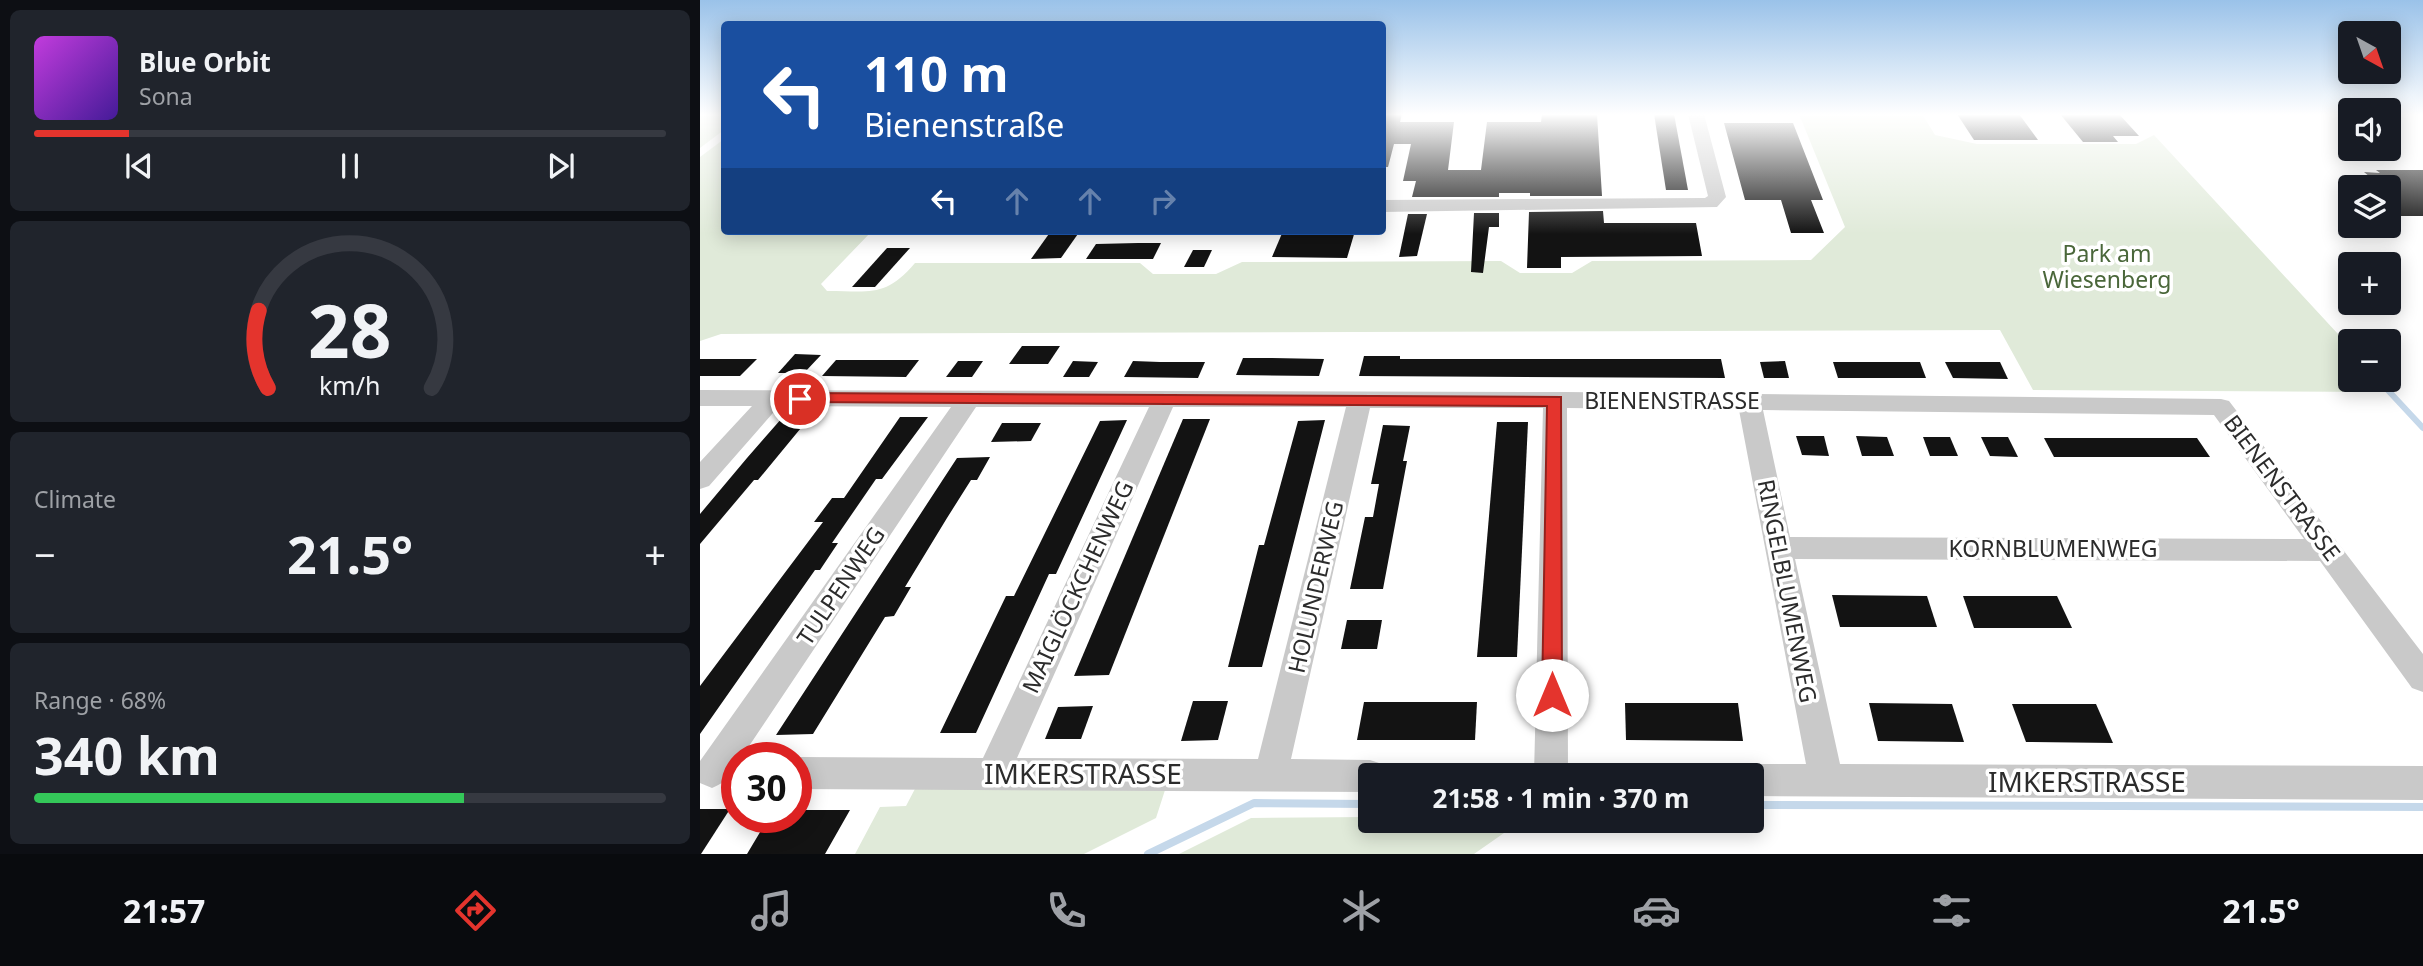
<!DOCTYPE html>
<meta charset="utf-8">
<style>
:root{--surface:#171b24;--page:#20242c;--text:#f1f3f6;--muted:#9ea1a6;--line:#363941;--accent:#e4342d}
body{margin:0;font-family:"Noto Sans",sans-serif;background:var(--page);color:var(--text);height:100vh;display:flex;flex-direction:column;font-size:26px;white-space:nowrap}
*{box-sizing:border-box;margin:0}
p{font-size:23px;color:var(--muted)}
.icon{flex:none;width:38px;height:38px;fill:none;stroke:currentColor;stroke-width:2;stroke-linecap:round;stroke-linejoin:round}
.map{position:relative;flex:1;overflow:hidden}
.panel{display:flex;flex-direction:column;gap:10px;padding:10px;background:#0d0f14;width:700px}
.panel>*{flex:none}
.guide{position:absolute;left:21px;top:21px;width:665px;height:214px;border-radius:7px;box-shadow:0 4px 18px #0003;background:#1a4fa0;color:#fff;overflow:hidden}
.needle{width:46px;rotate:140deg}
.fabs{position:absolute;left:1638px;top:21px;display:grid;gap:14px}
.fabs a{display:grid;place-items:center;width:63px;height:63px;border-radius:7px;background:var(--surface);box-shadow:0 4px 18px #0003;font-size:35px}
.speed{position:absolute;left:21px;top:742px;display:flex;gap:14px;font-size:35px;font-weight:700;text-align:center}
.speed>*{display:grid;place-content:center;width:91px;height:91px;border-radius:50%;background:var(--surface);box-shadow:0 4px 18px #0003;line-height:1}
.speed .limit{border:10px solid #d22;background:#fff;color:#111}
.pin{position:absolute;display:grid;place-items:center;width:60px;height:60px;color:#fff;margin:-30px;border:4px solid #fff;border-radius:50%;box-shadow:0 2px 7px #0007}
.me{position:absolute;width:77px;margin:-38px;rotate:0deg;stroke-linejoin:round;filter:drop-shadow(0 0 5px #0008)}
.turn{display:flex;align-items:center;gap:24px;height:147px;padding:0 28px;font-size:32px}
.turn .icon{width:91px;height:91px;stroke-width:2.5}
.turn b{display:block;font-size:49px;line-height:60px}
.lanes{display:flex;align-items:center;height:66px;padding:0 28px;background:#0003;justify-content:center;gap:35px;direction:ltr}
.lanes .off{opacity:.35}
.big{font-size:52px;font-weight:700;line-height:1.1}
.panel .tile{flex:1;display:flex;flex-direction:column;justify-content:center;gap:10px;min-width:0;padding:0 24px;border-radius:10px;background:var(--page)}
.panel .dial{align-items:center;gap:0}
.dial svg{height:182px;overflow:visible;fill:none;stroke:var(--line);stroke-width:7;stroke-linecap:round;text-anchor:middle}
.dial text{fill:var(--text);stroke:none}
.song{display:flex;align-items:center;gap:21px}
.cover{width:84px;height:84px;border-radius:10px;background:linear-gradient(135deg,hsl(290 70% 55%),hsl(260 70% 35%))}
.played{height:7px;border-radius:4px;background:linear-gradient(90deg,var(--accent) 15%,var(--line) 15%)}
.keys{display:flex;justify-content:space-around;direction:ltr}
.heat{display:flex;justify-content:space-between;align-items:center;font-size:38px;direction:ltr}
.charge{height:10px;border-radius:5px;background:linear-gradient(90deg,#34c759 68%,var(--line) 0)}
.trip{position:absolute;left:658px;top:763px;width:406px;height:70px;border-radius:7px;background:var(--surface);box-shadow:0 4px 18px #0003;font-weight:700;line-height:70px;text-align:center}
.tabs{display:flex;height:112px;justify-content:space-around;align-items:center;background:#090b0e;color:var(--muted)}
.tabs .icon{width:49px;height:49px}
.tabs .selected{color:var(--accent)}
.tabs b{font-size:32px;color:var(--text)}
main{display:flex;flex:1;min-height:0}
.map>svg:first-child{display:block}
</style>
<main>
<section class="panel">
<div class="tile">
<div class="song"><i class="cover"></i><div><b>Blue Orbit</b><p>Sona</p></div></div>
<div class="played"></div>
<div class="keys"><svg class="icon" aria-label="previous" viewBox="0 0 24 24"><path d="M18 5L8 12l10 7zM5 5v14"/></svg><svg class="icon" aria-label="pause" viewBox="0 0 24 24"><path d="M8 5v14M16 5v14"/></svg><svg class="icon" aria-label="next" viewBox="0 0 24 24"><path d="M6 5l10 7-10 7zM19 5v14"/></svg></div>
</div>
<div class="tile dial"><svg viewBox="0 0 100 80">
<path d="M14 69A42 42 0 1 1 86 69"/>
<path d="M14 69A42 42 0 0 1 10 35" stroke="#e4342d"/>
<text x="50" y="56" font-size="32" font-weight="700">28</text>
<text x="50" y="72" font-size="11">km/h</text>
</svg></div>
<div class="tile"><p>Climate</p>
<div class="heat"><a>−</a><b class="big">21.5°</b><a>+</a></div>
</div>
<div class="tile"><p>Range · 68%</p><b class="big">340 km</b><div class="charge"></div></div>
</section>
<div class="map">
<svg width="1723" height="854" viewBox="0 0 1723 854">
<rect width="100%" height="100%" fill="#fff"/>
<!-- green -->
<g fill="#e0ead9">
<path d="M0 114H24V130L0 148Z"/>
<path d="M1099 114H1222L1235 135 1277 144H1436L1454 135 1650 347V380H1681L1676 385 1680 392 1333 390 1300 330 21 334 0 341V157L24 139V231H172L121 284 127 291C170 291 185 298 215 263H440L453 274H516L542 262 801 261 820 273H872L892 261 1111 260 1145 227Z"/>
<path d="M217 785 466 787 456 818 384 854H155L180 807 206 806Z"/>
<path d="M670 817V821L894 823 814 826 774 854H479L551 818Z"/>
</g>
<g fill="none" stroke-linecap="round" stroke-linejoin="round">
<!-- stream-far1 -->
<path stroke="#c5d8ea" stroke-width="6" d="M1684 386 1723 428"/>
<!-- stream -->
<g stroke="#c5d8ea" stroke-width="8">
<path d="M1052 805 1723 807"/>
<path d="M448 854 554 803 670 804"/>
</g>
</g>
<!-- building -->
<g fill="#131313">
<path d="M682 114H702L700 122H754L748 170H781L787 122H841L842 114H897L902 196H830V193H799V197H712L716 181H703L711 144H694L688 167H682Z"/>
<path d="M954 114H974L988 190H966Z"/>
<path d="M1257 114H1319L1338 140H1274Z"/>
<path d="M1360 114H1419L1439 136H1413L1418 142H1383Z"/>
<path d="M1024 123H1093L1123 200H1111L1124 233H1091L1081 200H1045Z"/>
<path d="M1676 170H1723V216H1689V187H1682L1664 172 1680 173Z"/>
<path d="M903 211 904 223H996L1002 256 861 257V268H827L829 212Z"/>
<path d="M774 213H799V227H789L783 273 771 272Z"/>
<path d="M708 214H727L717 256 699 257Z"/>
<path d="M351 231H380L361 258 331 259Z"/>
<path d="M583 231H655L647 258 572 257Z"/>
<path d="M438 243H461L453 259H386L396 244Z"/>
<path d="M187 248H210L175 287H152Z"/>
<path d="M493 250H512L504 267H484Z"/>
<path d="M322 346H360L348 364H309Z"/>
<path d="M95 354 121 355 104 373H78Z"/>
<path d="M664 356H700V359H1021L1025 378 659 376Z"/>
<path d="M543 358H572L624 359 619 376 536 375Z"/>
<path d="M0 359H57L40 376H0Z"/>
<path d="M136 360H219L206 377 122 376Z"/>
<path d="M258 361H283L272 377H246Z"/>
<path d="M373 361 398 362 389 377H363Z"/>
<path d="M433 361 460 362H505L498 378 424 377Z"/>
<path d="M1085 361 1089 378H1064L1060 362Z"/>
<path d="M1133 362H1220L1226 378H1138Z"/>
<path d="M1245 362H1300L1308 379 1253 378Z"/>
<path d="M110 417 58 480H54L0 544V514L47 458 82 418Z"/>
<path d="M200 417H228L182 479H176L132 543H138L120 570H115L0 734V686L123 522H114L132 498H144Z"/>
<path d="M483 419H510L409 675 374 676Z"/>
<path d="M427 420 356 574H349L276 733H240L306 596H314L400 421Z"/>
<path d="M625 420 562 667H528L559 545H564L598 421Z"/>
<path d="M797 422H828L817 657H777Z"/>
<path d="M302 423H341L331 441 291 442Z"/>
<path d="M683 425 710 426 703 461H707L683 589H650L665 517H673L679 484H671Z"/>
<path d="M1096 436H1124L1129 456 1102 455Z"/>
<path d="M1156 436 1187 437 1194 456H1162Z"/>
<path d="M1223 437H1250L1258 456H1230Z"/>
<path d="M1281 437H1308L1318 457 1290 456Z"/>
<path d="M1344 438H1497L1510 457H1354Z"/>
<path d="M290 457 277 480H271L247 518 205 587H211L194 616 185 617 113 734 76 735 257 458Z"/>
<path d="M1132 595 1227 596 1237 627H1140Z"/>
<path d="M1263 596H1357L1372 628H1274Z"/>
<path d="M647 620H682L677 649H641Z"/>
<path d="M493 701H528L518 740 481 741Z"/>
<path d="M664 702H777L775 740H657Z"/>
<path d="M925 703H1038L1043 741 926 740Z"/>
<path d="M1169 703 1252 704 1264 742 1178 741Z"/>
<path d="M1312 704H1396L1413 743 1326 742Z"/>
<path d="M393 706 381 739H345L358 707Z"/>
<path d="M0 809H30L1 854H0Z"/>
<path d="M96 810H150L125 854H47L69 817H96Z"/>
</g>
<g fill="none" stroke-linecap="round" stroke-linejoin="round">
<!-- minor -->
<g fill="#c9c9c9" fill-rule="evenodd">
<path d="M988 114H1004L1026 197 1017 207 682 212V200L1005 198 1008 196Z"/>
<path d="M0 390 865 392 1521 399 1529 401 1723 654V692L1712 688 1620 561 1095 559 1140 764 1723 766V800L1052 796V775H1037L1040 768 1052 764H1106L1039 410 867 408 868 775H834L843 408H670L591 759 670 760 682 764 687 775H670V792L96 789V758H93L96 757 283 758 449 407H276L41 758H37C37 772 25 783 12 788L0 783V761L251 407 79 406 9 486 0 489V462L52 406H0ZM473 407H646L558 759 317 758ZM1063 410 1514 415 1604 539 1090 537Z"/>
</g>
</g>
<!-- sky -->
<linearGradient id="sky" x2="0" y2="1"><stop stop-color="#9ac2e9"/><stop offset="0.49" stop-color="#fff"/><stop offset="1" stop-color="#fff" stop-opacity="0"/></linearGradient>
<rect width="1723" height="234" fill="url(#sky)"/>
<!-- route -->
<path fill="#e4342d" stroke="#94221d" stroke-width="2" d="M100 393 861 397 862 695 859 701 852 704 845 701 842 695 847 406 95 402 92 399Z"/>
<g text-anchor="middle" stroke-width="7" stroke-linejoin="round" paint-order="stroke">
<!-- park labels -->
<g font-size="23" fill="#4a673a" stroke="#fff">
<text x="1407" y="262">Park am<tspan x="1407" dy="26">Wiesenberg</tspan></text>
</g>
<!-- street labels -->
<g font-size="23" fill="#2c2c2c" stroke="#fff">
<text x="972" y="409">BIENENSTRASSE</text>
<text transform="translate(1582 488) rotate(53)" y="8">BIENENSTRASSE</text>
<text x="1353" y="557">KORNBLUMENWEG</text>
<text transform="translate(141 586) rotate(-56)" y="8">TULPENWEG</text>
<text transform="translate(378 587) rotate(-65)" y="8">MAIGLÖCKCHENWEG</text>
<text transform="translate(616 587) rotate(-77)" y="8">HOLUNDERWEG</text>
<text transform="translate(1087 591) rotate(79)" y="8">RINGELBLUMENWEG</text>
</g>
<!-- near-street labels -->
<g font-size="28" fill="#2c2c2c" stroke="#fff">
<text x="383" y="784">IMKERSTRASSE</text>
<text x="1387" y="792">IMKERSTRASSE</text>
</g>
</g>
</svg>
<div class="fabs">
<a><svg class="needle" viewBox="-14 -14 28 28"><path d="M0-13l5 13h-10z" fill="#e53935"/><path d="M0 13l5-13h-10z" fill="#9ea1a6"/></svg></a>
<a><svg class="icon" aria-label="sound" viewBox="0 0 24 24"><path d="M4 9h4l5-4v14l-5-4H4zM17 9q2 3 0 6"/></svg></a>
<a><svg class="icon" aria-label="layers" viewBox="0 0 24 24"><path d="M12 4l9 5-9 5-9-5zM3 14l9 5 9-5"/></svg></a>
<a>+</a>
<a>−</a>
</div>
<div class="speed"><div class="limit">30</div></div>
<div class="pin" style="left:100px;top:399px;background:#d93025"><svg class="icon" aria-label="arrive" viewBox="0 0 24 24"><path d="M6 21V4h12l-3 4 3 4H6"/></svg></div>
<svg class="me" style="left:852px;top:695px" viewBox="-20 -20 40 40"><circle r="19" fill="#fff"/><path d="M0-13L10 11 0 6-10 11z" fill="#e4342d"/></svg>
<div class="trip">21:58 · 1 min · 370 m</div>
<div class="guide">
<div class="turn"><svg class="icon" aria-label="left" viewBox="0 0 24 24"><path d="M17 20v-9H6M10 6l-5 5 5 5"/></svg><div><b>110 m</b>Bienenstraße</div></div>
<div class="lanes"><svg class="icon" aria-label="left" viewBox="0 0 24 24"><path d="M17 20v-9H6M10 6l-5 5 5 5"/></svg><svg class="icon off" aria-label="ahead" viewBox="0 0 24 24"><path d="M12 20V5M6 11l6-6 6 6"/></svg><svg class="icon off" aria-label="ahead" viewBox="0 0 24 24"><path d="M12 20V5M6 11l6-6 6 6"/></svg><svg class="icon off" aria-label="right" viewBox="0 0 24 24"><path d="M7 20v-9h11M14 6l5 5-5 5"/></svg></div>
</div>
</div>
</main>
<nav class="tabs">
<b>21:57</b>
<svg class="icon selected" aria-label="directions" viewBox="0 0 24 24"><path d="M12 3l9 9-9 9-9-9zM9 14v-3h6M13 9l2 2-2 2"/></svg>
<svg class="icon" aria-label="music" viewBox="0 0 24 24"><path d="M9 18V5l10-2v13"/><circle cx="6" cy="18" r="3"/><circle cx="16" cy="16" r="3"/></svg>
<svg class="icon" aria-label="phone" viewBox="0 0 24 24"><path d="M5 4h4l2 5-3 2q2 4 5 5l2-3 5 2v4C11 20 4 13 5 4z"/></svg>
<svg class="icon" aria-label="climate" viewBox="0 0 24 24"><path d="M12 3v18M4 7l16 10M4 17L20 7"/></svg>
<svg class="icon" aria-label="car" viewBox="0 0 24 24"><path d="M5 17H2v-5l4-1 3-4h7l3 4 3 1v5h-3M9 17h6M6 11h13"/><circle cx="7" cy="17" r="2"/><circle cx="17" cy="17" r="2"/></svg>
<svg class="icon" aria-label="filters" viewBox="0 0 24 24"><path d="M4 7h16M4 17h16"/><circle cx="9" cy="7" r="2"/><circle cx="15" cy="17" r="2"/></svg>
<b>21.5°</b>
</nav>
